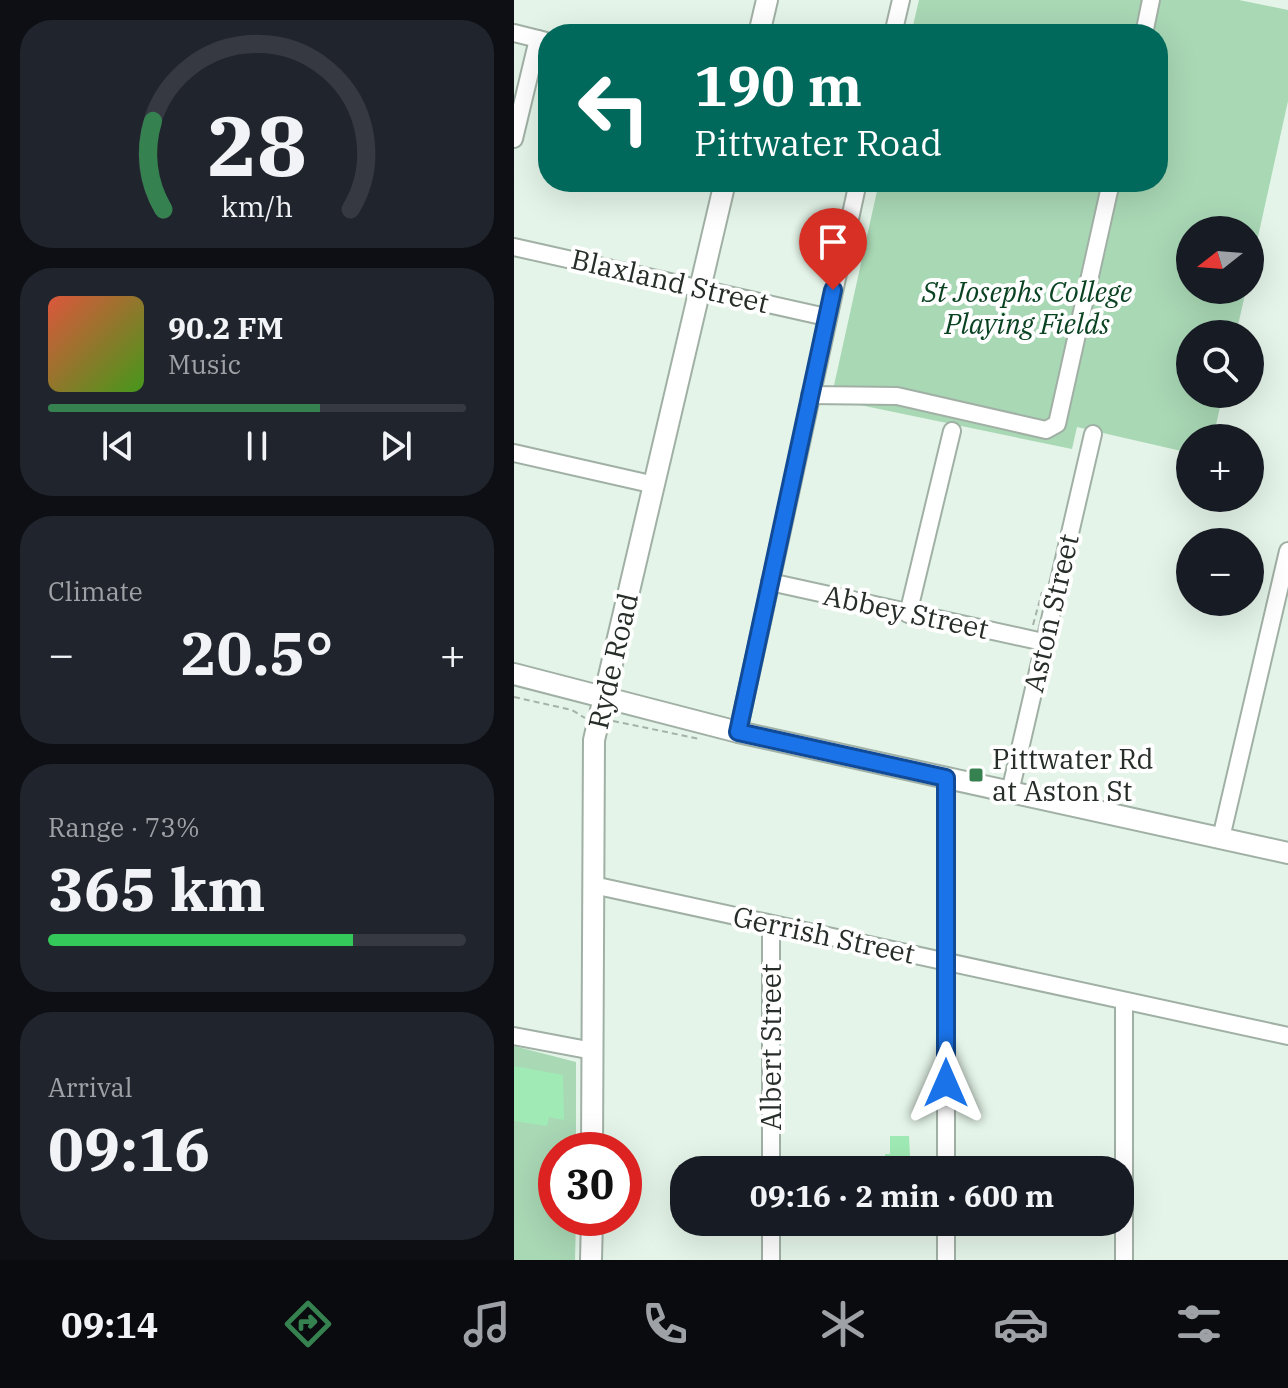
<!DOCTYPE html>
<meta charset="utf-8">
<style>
:root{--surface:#171b24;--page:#20242c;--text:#f1f3f6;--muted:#9ea1a6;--line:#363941;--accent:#35814f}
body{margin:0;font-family:"IBM Plex Serif",serif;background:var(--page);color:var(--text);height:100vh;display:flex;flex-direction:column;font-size:30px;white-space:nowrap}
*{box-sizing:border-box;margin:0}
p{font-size:26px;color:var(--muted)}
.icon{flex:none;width:44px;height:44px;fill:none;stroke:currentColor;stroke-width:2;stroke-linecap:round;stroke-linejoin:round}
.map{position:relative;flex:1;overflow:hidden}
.drawer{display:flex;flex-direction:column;gap:20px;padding:20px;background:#0d0f14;width:514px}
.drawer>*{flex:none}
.guide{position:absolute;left:24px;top:24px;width:630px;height:168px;border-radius:32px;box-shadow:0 8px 32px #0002;background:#00695c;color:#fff;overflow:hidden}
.needle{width:52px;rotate:253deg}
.fabs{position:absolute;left:662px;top:216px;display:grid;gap:16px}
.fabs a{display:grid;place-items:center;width:88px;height:88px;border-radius:50%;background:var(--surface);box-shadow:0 8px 32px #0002;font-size:40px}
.speed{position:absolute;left:24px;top:1132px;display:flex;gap:16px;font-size:40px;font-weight:700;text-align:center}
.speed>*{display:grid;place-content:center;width:104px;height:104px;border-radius:50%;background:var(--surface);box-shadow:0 8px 32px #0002;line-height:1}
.speed .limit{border:12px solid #d22;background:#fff;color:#111}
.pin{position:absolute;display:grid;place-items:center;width:68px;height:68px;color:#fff;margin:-82px -34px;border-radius:50% 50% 50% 0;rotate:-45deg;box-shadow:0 0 8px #0007}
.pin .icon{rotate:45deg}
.me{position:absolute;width:88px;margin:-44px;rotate:0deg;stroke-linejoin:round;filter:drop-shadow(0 0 6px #0008)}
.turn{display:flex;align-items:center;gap:28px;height:168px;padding:0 24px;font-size:36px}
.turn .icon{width:104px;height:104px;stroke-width:2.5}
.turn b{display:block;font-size:56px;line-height:68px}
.big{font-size:60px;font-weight:700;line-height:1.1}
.drawer .tile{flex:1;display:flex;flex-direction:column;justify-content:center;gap:12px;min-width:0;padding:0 28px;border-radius:32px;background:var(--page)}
.drawer .dial{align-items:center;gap:0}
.dial svg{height:208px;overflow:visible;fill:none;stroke:var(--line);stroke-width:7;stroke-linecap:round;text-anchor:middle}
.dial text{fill:var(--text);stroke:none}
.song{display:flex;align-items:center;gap:24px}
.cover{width:96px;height:96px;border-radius:12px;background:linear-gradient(135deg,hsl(10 70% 55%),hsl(100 70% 35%))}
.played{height:8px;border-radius:4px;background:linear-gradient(90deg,var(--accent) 65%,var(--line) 65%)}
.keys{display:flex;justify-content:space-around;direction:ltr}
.heat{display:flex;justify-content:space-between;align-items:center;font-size:44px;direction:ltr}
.charge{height:12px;border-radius:6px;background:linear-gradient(90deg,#34c759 73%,var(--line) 0)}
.trip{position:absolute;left:156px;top:1156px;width:464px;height:80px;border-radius:32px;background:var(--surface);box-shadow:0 8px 32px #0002;font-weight:700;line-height:80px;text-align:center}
.tabs{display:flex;height:128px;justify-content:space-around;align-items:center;background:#090b0e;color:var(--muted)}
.tabs .icon{width:56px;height:56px}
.tabs .active{color:var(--accent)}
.tabs b{font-size:36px;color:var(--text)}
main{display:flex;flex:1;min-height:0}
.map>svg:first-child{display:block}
</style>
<main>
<section class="drawer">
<div class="tile dial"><svg viewBox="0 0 100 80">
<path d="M14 69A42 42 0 1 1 86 69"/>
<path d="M14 69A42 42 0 0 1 10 35" stroke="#35814f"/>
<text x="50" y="56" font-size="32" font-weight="700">28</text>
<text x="50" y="72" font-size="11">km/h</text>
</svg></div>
<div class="tile">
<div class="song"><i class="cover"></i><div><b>90.2 FM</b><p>Music</p></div></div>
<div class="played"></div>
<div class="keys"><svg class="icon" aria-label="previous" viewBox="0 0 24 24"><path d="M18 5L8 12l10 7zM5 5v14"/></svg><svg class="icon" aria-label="pause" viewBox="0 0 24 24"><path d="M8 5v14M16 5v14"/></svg><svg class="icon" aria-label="next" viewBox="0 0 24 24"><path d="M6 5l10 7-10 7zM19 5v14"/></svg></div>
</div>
<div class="tile"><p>Climate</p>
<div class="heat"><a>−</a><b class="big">20.5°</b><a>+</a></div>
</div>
<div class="tile"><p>Range · 73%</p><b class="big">365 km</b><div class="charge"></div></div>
<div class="tile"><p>Arrival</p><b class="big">09:16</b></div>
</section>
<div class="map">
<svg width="774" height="1260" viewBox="0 0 774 1260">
<rect width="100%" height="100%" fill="#e4f4e8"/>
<!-- green -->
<g fill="#a9d8b5">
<path d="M405 0H725L774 10V101L736 273V230H676V290H732L722 334H676V394H709L699 438H676V453L563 427 558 449 317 399 365 182H644V34H397Z"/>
<path d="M0 1046 62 1062V1150H42V1218H62L61 1260H0Z"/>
</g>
<!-- building -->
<g fill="#a0ebb5">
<path d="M0 1066 49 1075 50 1120 35 1117 33 1126 0 1121Z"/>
<path d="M376 1136H395L396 1156H399L400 1164 384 1165V1170H357V1166H371V1154H376Z"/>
</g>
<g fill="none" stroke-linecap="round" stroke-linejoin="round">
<defs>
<g id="minor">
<path d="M0 33 32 41"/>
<path d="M379 34 387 0"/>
<path d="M630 34 637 0"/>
<path d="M0 139 24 39"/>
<path d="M0 247 312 317"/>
<path d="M296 395 383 396 532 430 543 424 597 182"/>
<path d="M0 453 141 485"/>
<path d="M256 582 529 642"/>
<path d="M394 614 438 431"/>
<path d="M224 732 344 182"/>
<path d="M496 792 579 434"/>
<path d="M707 838 774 551"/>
<path d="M79 885 774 1036"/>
<path d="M610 1001V1260"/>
<path d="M0 1036 79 1051"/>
<path d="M257 1170V924"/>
<path d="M432 1170V778"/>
<path d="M257 1260V1222"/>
<path d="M432 1260V1222"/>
</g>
<g id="major">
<path d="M245 34 253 0"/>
<path d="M0 674 224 732 774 853"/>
<path d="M78 1150 80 740 211 182"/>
<path d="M77 1260 78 1218"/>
</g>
</defs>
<!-- minor casing -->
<use href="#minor" stroke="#a1b0a5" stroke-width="20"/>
<!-- major casing -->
<use href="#major" stroke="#a1b0a5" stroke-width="24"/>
<!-- path -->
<g stroke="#a6b2a9" stroke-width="2" stroke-dasharray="6 4" stroke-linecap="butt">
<path d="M519 625 528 592"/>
<path d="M0 697 58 710 71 718"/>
<path d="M99 721 186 739"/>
</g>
<!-- minor -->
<use href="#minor" stroke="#fff" stroke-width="16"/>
<!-- major -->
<use href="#major" stroke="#fff" stroke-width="20"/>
</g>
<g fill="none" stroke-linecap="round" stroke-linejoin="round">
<defs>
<path id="route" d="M319 290 224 732 432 778V1083"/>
</defs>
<!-- route casing -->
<use href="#route" stroke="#114b97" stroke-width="20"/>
<!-- route -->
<use href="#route" stroke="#1a73e8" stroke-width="14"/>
</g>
<!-- markers -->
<rect fill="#35814f" stroke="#fff" stroke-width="3" x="454" y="767" width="16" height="16" rx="4"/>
<g text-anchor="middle" stroke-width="8" stroke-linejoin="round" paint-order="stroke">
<!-- street labels -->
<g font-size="28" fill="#272d28" stroke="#fff">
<text transform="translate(156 281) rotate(13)" y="10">Blaxland Street</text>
<text transform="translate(392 612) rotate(12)" y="10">Abbey Street</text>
<text transform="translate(537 613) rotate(-77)" y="10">Aston Street</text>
<text transform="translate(99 661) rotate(-77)" y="10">Ryde Road</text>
<text transform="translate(310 935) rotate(12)" y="10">Gerrish Street</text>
<text transform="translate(257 1047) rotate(-90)" y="10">Albert Street</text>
</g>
<!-- park labels -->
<g font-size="28" font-style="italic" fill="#0a4322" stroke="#fff">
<text x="513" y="302">St Josephs College<tspan x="513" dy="32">Playing Fields</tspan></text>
</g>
<!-- poi labels -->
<g font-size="28" fill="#272d28" stroke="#fff" text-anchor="start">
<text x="478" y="769">Pittwater Rd<tspan x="478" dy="32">at Aston St</tspan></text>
</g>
</g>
</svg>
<div class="fabs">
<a><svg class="needle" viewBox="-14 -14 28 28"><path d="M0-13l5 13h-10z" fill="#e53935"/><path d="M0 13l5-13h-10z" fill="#9ea1a6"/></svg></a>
<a><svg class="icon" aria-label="search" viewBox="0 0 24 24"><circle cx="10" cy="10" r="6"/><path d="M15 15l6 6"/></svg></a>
<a>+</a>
<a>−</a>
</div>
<div class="speed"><div class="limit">30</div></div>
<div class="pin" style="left:319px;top:290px;background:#d93025"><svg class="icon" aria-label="arrive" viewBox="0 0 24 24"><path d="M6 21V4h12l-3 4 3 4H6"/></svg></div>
<svg class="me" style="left:432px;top:1083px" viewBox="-20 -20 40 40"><path d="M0-17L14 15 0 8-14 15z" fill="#1a73e8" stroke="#fff" stroke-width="4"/></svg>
<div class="trip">09:16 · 2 min · 600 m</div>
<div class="guide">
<div class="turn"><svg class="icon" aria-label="left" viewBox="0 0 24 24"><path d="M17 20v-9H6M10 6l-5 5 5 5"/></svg><div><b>190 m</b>Pittwater Road</div></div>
</div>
</div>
</main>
<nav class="tabs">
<b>09:14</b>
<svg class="icon active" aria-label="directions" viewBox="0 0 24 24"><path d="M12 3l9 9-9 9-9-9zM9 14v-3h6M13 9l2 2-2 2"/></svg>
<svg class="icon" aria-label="music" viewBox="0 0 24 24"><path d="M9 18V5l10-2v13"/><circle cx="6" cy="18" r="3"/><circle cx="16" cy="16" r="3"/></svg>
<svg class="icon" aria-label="phone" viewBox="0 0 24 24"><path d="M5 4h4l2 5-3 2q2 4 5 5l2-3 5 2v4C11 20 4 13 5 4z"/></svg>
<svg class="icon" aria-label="climate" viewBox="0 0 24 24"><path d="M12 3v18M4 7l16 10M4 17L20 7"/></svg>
<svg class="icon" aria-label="car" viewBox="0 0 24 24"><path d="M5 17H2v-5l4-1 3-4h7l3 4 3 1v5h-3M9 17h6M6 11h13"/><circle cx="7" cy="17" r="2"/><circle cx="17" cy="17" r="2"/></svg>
<svg class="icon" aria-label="filters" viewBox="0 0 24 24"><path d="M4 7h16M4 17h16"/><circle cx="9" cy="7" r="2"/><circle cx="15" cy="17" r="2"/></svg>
</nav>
